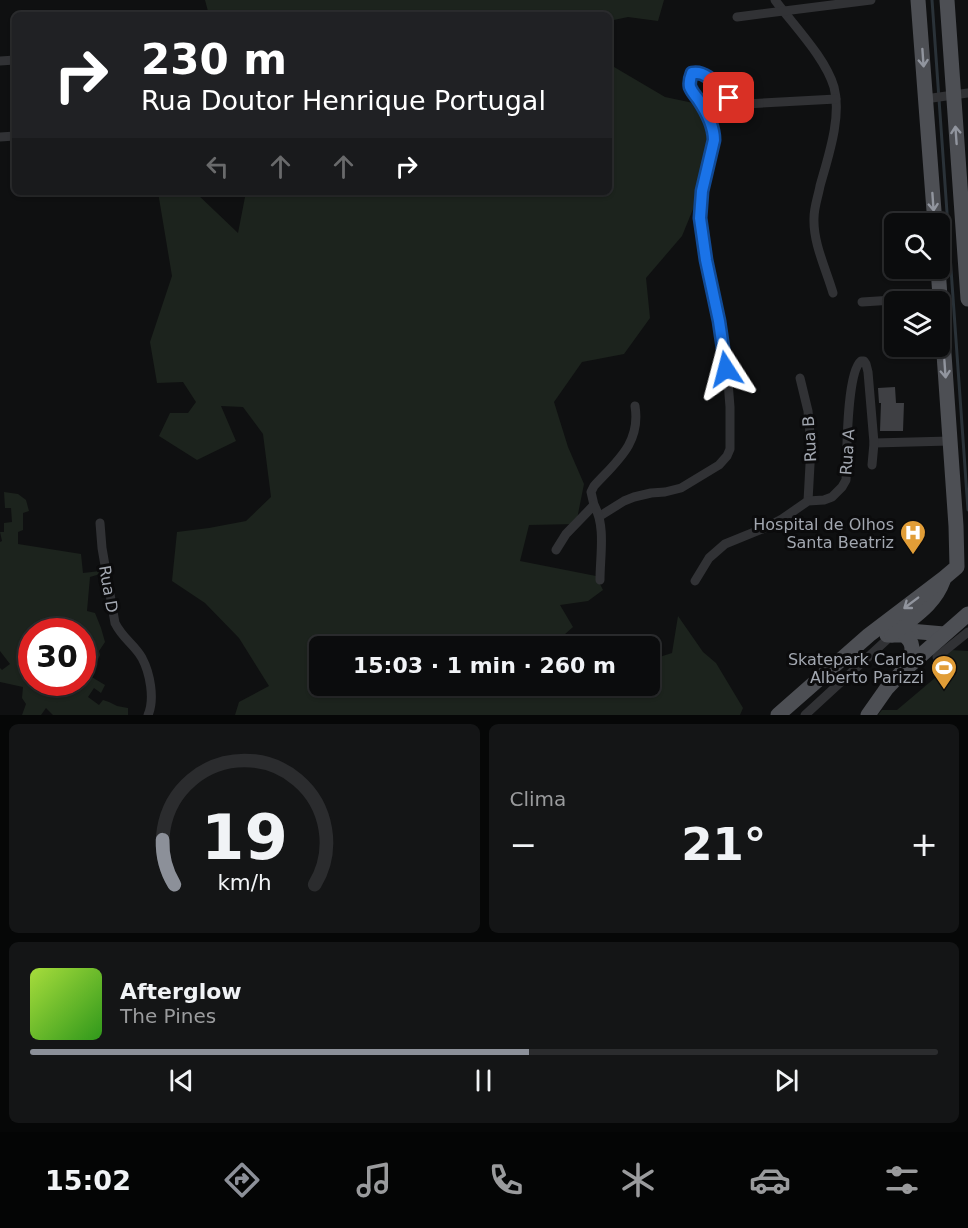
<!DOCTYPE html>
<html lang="pt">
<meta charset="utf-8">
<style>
:root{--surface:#0b0c0d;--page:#141516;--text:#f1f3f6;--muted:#9a9b9d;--line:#2b2c2e;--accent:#8c9099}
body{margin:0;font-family:"DejaVu Sans",sans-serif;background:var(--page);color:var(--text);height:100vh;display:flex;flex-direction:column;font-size:22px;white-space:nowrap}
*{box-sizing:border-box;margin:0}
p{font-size:20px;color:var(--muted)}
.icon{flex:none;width:33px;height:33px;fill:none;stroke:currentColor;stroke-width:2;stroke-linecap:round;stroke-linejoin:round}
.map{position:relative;height:715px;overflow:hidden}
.panel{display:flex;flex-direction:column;gap:9px;padding:9px;background:#060707;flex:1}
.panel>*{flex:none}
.banner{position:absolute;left:12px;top:12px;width:600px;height:183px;border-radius:9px;box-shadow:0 2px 4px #0004,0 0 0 2px var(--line);background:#202124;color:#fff;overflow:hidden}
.tools{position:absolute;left:884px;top:213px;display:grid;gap:12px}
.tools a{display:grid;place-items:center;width:66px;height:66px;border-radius:9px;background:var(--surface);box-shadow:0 2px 4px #0004,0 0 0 2px var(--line);font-size:30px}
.speed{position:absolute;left:18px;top:618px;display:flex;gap:12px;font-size:30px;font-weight:700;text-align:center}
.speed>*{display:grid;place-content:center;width:78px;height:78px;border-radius:50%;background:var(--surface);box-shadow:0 2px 4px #0004,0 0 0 2px var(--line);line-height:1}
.speed .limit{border:9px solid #d22;background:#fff;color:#111}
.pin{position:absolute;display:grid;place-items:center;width:51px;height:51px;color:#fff;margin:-26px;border-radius:12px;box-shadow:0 3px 9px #0006}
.me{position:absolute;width:66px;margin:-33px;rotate:351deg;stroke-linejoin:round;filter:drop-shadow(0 0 4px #0008)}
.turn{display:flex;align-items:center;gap:21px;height:126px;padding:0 30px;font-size:27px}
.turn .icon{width:78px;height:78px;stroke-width:2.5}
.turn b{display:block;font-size:42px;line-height:51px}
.lanes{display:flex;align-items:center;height:57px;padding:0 30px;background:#0003;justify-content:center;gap:30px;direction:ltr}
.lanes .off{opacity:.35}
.big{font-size:45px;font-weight:700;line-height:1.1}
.panel .card{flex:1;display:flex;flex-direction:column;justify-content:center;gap:9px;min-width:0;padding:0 21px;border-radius:9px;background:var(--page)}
.panel .dial{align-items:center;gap:0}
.dial svg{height:156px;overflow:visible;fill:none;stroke:var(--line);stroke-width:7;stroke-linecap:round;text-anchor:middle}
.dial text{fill:var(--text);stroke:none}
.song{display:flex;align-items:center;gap:18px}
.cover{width:72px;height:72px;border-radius:9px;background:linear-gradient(135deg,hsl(80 70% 55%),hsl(110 70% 35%))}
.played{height:6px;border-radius:3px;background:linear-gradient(90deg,var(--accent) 55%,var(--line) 55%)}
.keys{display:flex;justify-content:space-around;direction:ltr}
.heat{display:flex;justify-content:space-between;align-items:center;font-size:33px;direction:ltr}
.panel .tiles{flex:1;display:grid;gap:9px;grid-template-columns:1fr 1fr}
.card:last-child{grid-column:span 2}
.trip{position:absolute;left:309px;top:636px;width:351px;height:60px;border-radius:9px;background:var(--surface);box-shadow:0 2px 4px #0004,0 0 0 2px var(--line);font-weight:700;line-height:60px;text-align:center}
.tabs{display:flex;height:96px;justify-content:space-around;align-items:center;background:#040505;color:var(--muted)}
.tabs .icon{width:42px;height:42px}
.tabs .selected{color:var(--accent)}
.tabs b{font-size:27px;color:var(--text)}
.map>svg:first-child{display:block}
</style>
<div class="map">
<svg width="968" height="715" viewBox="0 0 968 715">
<rect width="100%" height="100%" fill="#0f1011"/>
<!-- green -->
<g fill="#1c231d" fill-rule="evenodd">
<path d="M205 0H664L658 21 628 17 609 21V15H209Z"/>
<path d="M609 64 665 97 698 104 709 135 700 192 682 236 646 278 650 318 624 354 582 362 554 402 568 447 584 484 576 524 529 525 520 561 596 576 603 590 588 601 560 605 573 627 556 642V646H320V686H573L582 696 606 691V686H650V660L672 653 678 616 703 652 716 663 743 708 740 715H235L239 702 269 686 239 638 205 603 172 581 177 532 209 528 246 521 271 497 263 434 243 407 221 406 236 441 197 460 159 436 170 413H188L196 402 183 382 157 383 150 342 172 276 158 192H195L238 233 246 192H609Z"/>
<path d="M4 492 18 494 26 500 29 511 23 513V530L18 532V544L81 554 83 573 100 571V574L90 577 87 611 95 613 101 628 105 642 99 651 100 655 90 676 105 685 101 693 94 688 88 697 99 705 103 700 109 702 117 706 128 708V715H53L46 708 41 715H22L26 704 22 698 23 687 0 682V668L2 670 10 664 0 651V542L2 541 0 532H4V523L12 522 11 508H5ZM32 632H82V682H32Z"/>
<path d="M950 650 968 651V715H878L882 710H897L942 672 947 652Z"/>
</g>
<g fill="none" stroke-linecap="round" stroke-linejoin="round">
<!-- stream -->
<path stroke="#2a3238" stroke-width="3" d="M932 0 968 510"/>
</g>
<!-- building -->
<path fill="#3f4044" d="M895 387 896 403H904L903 431H880L881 403H879L878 388Z"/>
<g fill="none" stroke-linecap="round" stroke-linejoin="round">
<!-- street -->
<g stroke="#313235" stroke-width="9">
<path d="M775 0C794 26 825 57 834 87 842 117 828 157 820 186 818 197 814 207 814 218 813 243 826 269 833 293"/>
<path d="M737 17 871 0"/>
<path d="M0 61 15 60"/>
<path d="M925 99 968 93"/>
<path d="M0 137 15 136"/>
<path d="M862 302 940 297"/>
<path d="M800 378 808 411 811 446 808 501"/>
<path d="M874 443 950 441"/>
<path d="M594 505 591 492 594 486C617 461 641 443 635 406"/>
<path d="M600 516 624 501 634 497 651 493 665 492 681 488 719 465 727 456 730 449V407L728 382 719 321 706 260 700 218 702 191 714 140C714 125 706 111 698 99 695 95 691 92 690 87 689 82 690 78 692 73 709 70 716 87 727 97 733 101 739 103 746 104L836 99"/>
<path d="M100 523 102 548 115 623C123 639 134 644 142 658 150 673 155 699 148 715"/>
<path d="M556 550 566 534 594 505C606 526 600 555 600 580"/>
<path d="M695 581 709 558 725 544 767 527 782 519 808 501 824 500 832 497 842 487 846 480C847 458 846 373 861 361H864L866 364 868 372 874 443 872 465"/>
<path d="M937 657 968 632"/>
<path d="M805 715 892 635"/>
</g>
<!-- primary -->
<g stroke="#4d4f54" stroke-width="15">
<path d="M918 0 935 224"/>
<path d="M947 0 968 299"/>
<path d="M898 630 944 634"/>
<path d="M887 635H904C917 644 912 656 905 667"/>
<path d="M892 635C911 618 934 606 943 581"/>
<path d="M778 715 869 635 944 578 957 567 956 526 938 268"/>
<path d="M868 715 887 688 902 672 968 614"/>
</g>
</g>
<!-- one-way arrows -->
<defs><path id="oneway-shaft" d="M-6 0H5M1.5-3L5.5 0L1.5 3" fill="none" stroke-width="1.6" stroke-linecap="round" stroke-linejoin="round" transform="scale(1.5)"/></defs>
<g stroke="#91959e">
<use href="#oneway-shaft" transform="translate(923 58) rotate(86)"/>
<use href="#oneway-shaft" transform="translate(956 135) rotate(-94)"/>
<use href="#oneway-shaft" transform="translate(933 202) rotate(86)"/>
<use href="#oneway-shaft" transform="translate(945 369) rotate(86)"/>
<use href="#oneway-shaft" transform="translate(911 603) rotate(143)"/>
</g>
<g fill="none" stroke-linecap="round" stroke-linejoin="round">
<defs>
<path id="route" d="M726 369 719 321 706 260 700 218 702 191 714 140C714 125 706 111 698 99 695 95 692 92 690 87 689 82 690 78 692 73 708 70 718 88 729 98"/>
</defs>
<!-- route casing -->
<use href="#route" stroke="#114b97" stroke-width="15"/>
<!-- route -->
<use href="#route" stroke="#1a73e8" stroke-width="10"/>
</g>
<!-- icons -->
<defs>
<symbol id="hospital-pin" viewBox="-11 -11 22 30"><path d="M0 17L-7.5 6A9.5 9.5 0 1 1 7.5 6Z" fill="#e19d37" stroke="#0b0b0c"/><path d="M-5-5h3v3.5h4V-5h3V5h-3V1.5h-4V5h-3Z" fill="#fff"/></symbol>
<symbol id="stadium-pin" viewBox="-11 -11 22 30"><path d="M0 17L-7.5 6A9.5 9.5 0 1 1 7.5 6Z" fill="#e19d37" stroke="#0b0b0c"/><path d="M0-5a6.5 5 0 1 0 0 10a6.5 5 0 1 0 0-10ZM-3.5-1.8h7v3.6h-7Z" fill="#fff"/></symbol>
</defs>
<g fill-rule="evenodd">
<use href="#hospital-pin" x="898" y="518" width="30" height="40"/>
<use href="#stadium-pin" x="929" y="653" width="30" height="40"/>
</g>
<g text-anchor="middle" stroke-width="6" stroke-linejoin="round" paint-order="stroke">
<!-- street labels -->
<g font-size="16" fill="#a2a7b0" stroke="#0b0b0c">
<text transform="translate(809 439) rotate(-93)" y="6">Rua B</text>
<text transform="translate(847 452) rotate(-86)" y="6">Rua A</text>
<text transform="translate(109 589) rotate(80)" y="6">Rua D</text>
</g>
<!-- poi labels -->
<g font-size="16" fill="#a2a7b0" stroke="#0b0b0c" text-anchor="end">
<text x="894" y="530">Hospital de Olhos<tspan x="894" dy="18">Santa Beatriz</tspan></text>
<text x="924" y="665">Skatepark Carlos<tspan x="924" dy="18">Alberto Parizzi</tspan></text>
</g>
</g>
</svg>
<div class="tools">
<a><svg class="icon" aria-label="search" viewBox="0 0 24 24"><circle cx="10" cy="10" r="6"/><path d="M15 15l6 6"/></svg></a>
<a><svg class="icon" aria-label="layers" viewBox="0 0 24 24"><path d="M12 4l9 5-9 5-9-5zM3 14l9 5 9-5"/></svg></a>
</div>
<div class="speed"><div class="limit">30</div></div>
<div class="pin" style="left:729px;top:98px;background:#d93025"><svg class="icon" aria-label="arrive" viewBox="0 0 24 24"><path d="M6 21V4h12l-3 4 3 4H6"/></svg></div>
<svg class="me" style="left:726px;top:369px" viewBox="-20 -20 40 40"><path d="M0-17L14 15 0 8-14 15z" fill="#1a73e8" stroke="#fff" stroke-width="4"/></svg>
<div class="trip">15:03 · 1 min · 260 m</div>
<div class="banner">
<div class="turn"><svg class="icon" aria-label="right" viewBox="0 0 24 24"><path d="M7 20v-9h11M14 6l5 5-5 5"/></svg><div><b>230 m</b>Rua Doutor Henrique Portugal</div></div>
<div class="lanes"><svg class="icon off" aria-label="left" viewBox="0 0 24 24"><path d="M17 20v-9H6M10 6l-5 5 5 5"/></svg><svg class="icon off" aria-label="ahead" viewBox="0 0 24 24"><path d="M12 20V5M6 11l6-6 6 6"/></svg><svg class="icon off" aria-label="ahead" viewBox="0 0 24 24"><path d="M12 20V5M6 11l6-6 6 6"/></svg><svg class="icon" aria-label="right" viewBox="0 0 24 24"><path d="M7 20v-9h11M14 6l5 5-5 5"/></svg></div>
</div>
</div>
<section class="panel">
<div class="tiles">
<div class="card dial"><svg viewBox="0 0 100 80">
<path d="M14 69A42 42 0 1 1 86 69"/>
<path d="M14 69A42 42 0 0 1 8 46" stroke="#8c9099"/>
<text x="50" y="56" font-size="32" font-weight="700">19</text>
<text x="50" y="72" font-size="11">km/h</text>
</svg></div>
<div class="card"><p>Clima</p>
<div class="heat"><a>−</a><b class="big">21°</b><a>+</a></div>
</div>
<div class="card">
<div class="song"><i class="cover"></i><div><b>Afterglow</b><p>The Pines</p></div></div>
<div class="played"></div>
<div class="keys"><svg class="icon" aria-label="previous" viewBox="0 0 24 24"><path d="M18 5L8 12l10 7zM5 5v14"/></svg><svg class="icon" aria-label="pause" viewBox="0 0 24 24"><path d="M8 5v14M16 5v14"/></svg><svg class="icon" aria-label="next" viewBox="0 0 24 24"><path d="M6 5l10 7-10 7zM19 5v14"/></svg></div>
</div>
</div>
</section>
<nav class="tabs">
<b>15:02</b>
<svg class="icon selected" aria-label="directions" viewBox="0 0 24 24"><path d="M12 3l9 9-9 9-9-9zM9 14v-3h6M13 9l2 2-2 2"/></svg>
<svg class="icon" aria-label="music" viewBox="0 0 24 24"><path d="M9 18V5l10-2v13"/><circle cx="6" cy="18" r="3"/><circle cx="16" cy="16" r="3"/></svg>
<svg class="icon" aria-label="phone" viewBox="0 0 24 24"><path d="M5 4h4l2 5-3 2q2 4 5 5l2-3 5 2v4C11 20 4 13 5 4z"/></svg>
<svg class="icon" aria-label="climate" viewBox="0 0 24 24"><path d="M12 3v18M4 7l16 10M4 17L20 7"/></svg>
<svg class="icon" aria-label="car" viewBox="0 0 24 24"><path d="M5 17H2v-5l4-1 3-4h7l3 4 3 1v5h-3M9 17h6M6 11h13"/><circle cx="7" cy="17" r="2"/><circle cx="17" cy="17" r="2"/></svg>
<svg class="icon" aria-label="filters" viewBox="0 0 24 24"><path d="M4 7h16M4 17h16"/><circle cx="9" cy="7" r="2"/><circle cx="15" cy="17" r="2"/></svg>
</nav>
